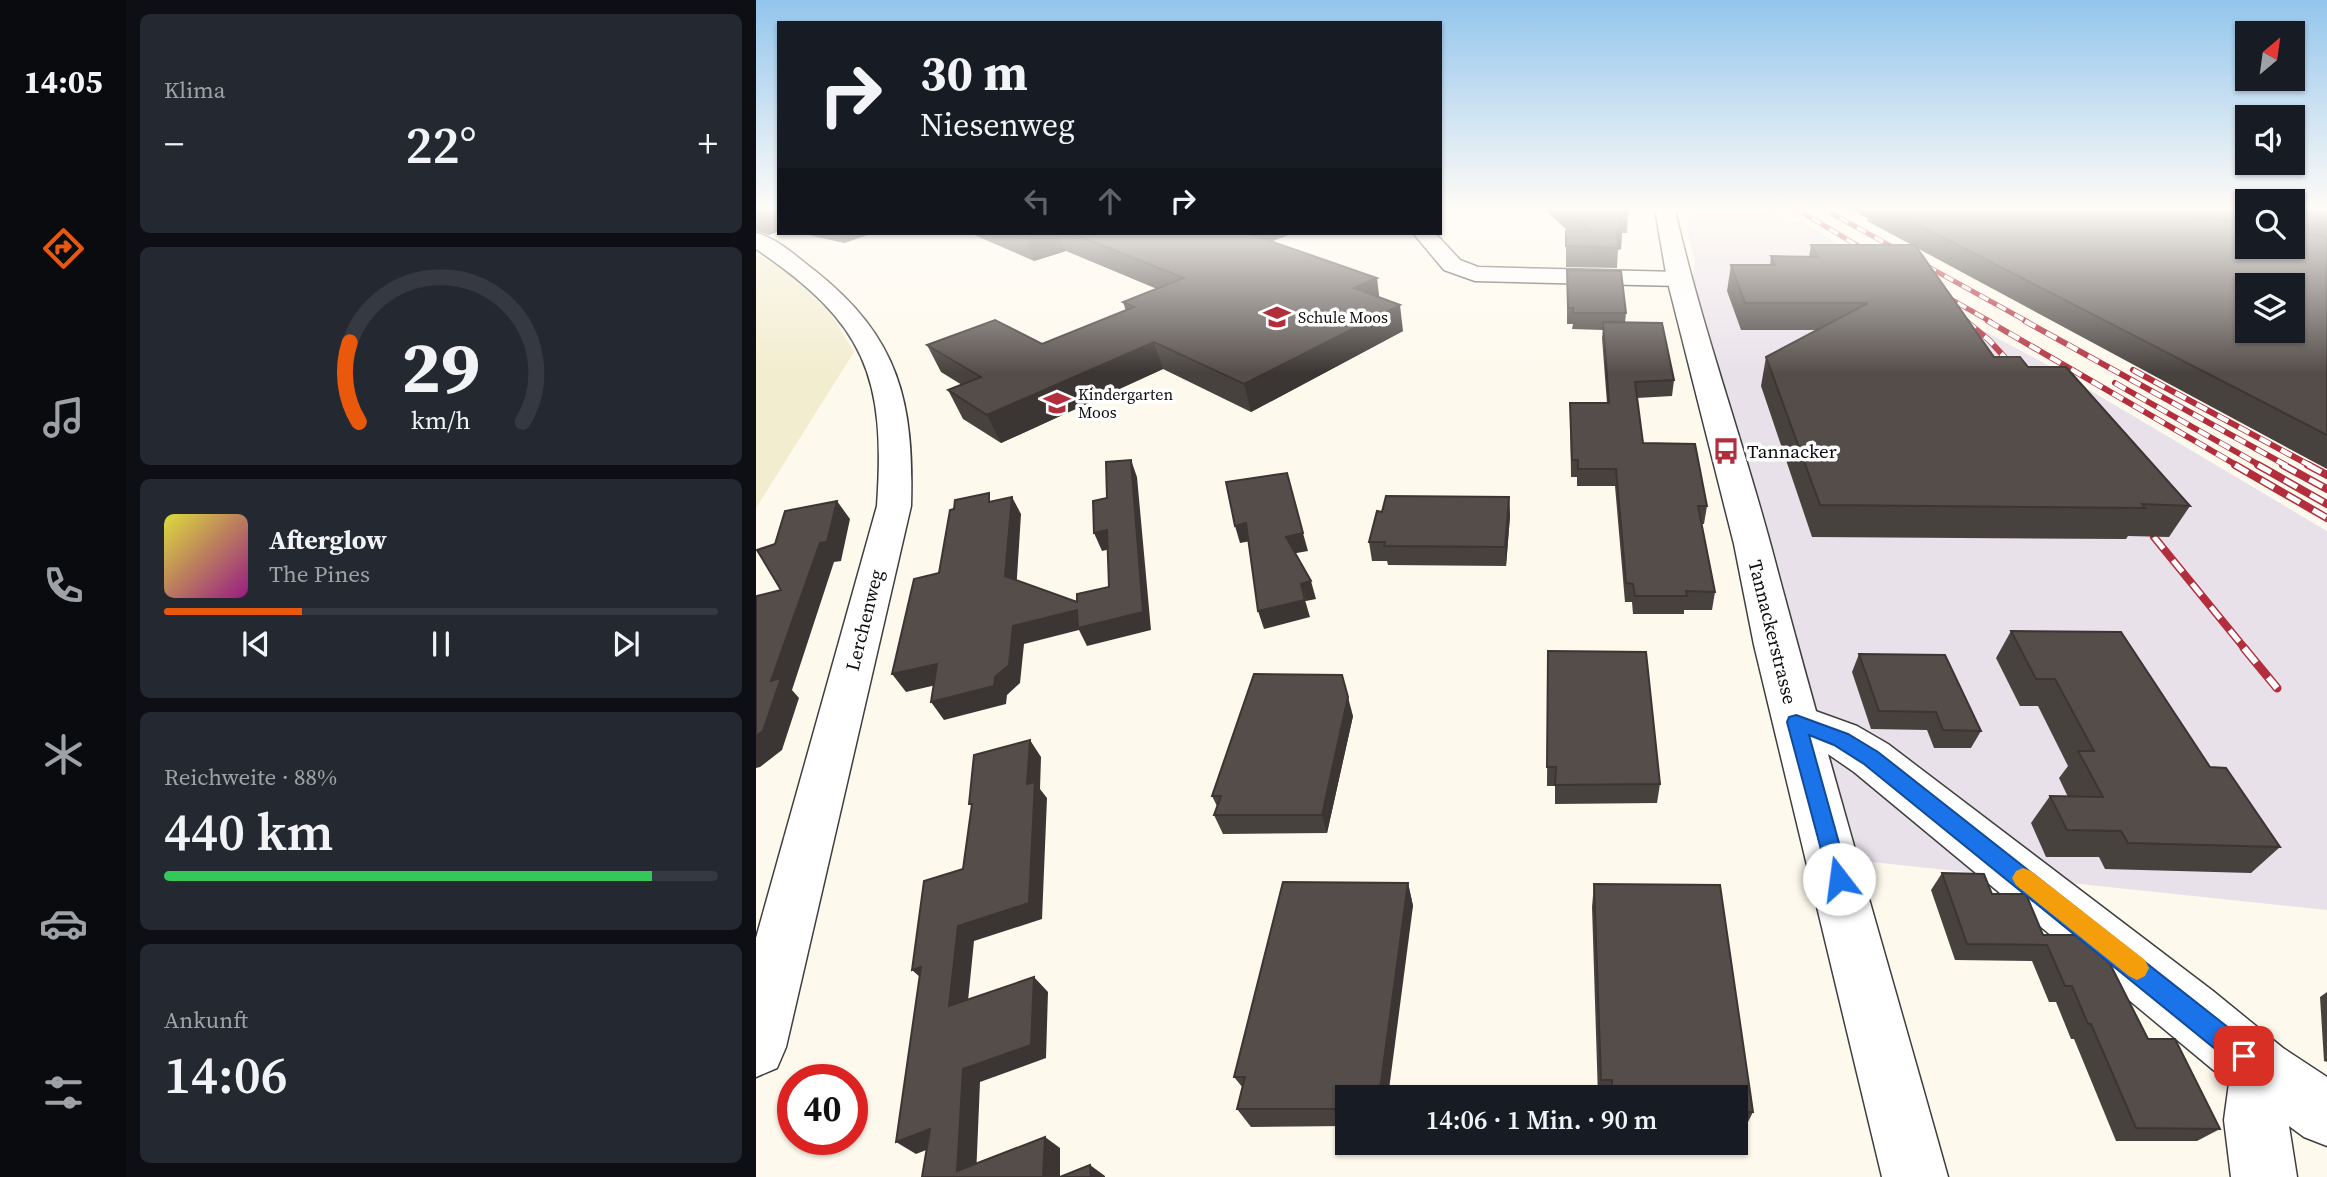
<!DOCTYPE html>
<html lang="de">
<meta charset="utf-8">
<style>
:root{--surface:#171b24;--page:#242831;--text:#f1f3f6;--muted:#9ea1a6;--line:#363941;--accent:#ea580c}
body{margin:0;font-family:"Source Serif 4",serif;background:var(--page);color:var(--text);height:100vh;display:flex;flex-direction:column;font-size:26px;white-space:nowrap}
*{box-sizing:border-box;margin:0}
p{font-size:23px;color:var(--muted)}
.icon{flex:none;width:38px;height:38px;fill:none;stroke:currentColor;stroke-width:2;stroke-linecap:round;stroke-linejoin:round}
.map{position:relative;flex:1;overflow:hidden}
.drawer{display:flex;flex-direction:column;gap:14px;padding:14px;background:#0d0f14;width:630px}
.drawer>*{flex:none}
.top-card{position:absolute;left:21px;top:21px;width:665px;height:214px;border-radius:0px;box-shadow:0 2px 5px #0004;background:#171b24;color:var(--text);overflow:hidden}
.needle{width:46px;rotate:29deg}
.fabs{position:absolute;left:1479px;top:21px;display:grid;gap:14px}
.fabs a{display:grid;place-items:center;width:70px;height:70px;border-radius:0px;background:var(--surface);box-shadow:0 2px 5px #0004;font-size:35px}
.speed{position:absolute;left:21px;top:1064px;display:flex;gap:14px;font-size:35px;font-weight:700;text-align:center}
.speed>*{display:grid;place-content:center;width:91px;height:91px;border-radius:50%;background:var(--surface);box-shadow:0 2px 5px #0004;line-height:1}
.speed .limit{border:10px solid #d22;background:#fff;color:#111}
.pin{position:absolute;display:grid;place-items:center;width:60px;height:60px;color:#fff;margin:-30px;border-radius:14px;box-shadow:0 4px 10px #0006}
.me{position:absolute;width:77px;margin:-38px;rotate:345deg;stroke-linejoin:round;filter:drop-shadow(0 0 5px #0008)}
.turn{display:flex;align-items:center;gap:24px;height:147px;padding:0 28px;font-size:32px}
.turn .icon{width:91px;height:91px;stroke-width:2.5}
.turn b{display:block;font-size:49px;line-height:60px}
.lanes{display:flex;align-items:center;height:66px;padding:0 28px;background:#0003;justify-content:center;gap:35px;direction:ltr}
.lanes .off{opacity:.35}
.big{font-size:52px;font-weight:600;line-height:1.1}
.drawer .card{flex:1;display:flex;flex-direction:column;justify-content:center;gap:10px;min-width:0;padding:0 24px;border-radius:10px;background:var(--page)}
.drawer .dial{align-items:center;gap:0}
.dial svg{height:182px;overflow:visible;fill:none;stroke:var(--line);stroke-width:7;stroke-linecap:round;text-anchor:middle}
.dial text{fill:var(--text);stroke:none}
.song{display:flex;align-items:center;gap:21px}
.cover{width:84px;height:84px;border-radius:10px;background:linear-gradient(135deg,hsl(60 70% 55%),hsl(310 70% 35%))}
.played{height:7px;border-radius:4px;background:linear-gradient(90deg,var(--accent) 25%,var(--line) 25%)}
.keys{display:flex;justify-content:space-around;direction:ltr}
.heat{display:flex;justify-content:space-between;align-items:center;font-size:38px;direction:ltr}
.charge{height:10px;border-radius:5px;background:linear-gradient(90deg,#34c759 88%,var(--line) 0)}
.trip{position:absolute;left:579px;top:1085px;width:413px;height:70px;border-radius:0px;background:var(--surface);box-shadow:0 2px 5px #0004;font-weight:600;line-height:70px;text-align:center}
main{display:flex;flex:1;min-height:0}
.menu{display:flex;flex-direction:column;width:126px;justify-content:space-around;align-items:center;background:#090b0e;color:var(--muted)}
.menu .icon{width:49px;height:49px}
.menu .selected{color:var(--accent)}
.menu b{font-size:32px;color:var(--text)}
.map>svg:first-child{display:block}
</style>
<main>
<nav class="menu">
<b>14:05</b>
<svg class="icon selected" aria-label="directions" viewBox="0 0 24 24"><path d="M12 3l9 9-9 9-9-9zM9 14v-3h6M13 9l2 2-2 2"/></svg>
<svg class="icon" aria-label="music" viewBox="0 0 24 24"><path d="M9 18V5l10-2v13"/><circle cx="6" cy="18" r="3"/><circle cx="16" cy="16" r="3"/></svg>
<svg class="icon" aria-label="phone" viewBox="0 0 24 24"><path d="M5 4h4l2 5-3 2q2 4 5 5l2-3 5 2v4C11 20 4 13 5 4z"/></svg>
<svg class="icon" aria-label="climate" viewBox="0 0 24 24"><path d="M12 3v18M4 7l16 10M4 17L20 7"/></svg>
<svg class="icon" aria-label="car" viewBox="0 0 24 24"><path d="M5 17H2v-5l4-1 3-4h7l3 4 3 1v5h-3M9 17h6M6 11h13"/><circle cx="7" cy="17" r="2"/><circle cx="17" cy="17" r="2"/></svg>
<svg class="icon" aria-label="filters" viewBox="0 0 24 24"><path d="M4 7h16M4 17h16"/><circle cx="9" cy="7" r="2"/><circle cx="15" cy="17" r="2"/></svg>
</nav>
<section class="drawer">
<div class="card"><p>Klima</p>
<div class="heat"><a>−</a><b class="big">22°</b><a>+</a></div>
</div>
<div class="card dial"><svg viewBox="0 0 100 80">
<path d="M14 69A42 42 0 1 1 86 69"/>
<path d="M14 69A42 42 0 0 1 10 34" stroke="#ea580c"/>
<text x="50" y="56" font-size="32" font-weight="700">29</text>
<text x="50" y="72" font-size="11">km/h</text>
</svg></div>
<div class="card">
<div class="song"><i class="cover"></i><div><b>Afterglow</b><p>The Pines</p></div></div>
<div class="played"></div>
<div class="keys"><svg class="icon" aria-label="previous" viewBox="0 0 24 24"><path d="M18 5L8 12l10 7zM5 5v14"/></svg><svg class="icon" aria-label="pause" viewBox="0 0 24 24"><path d="M8 5v14M16 5v14"/></svg><svg class="icon" aria-label="next" viewBox="0 0 24 24"><path d="M6 5l10 7-10 7zM19 5v14"/></svg></div>
</div>
<div class="card"><p>Reichweite · 88%</p><b class="big">440 km</b><div class="charge"></div></div>
<div class="card"><p>Ankunft</p><b class="big">14:06</b></div>
</section>
<div class="map">
<svg width="1571" height="1177" viewBox="0 0 1571 1177">
<rect width="100%" height="100%" fill="#fef9ed"/>
<!-- industrial -->
<path fill="#e9e1ea" d="M958 208H1003L1034 223 1047 222 1174 302 1288 363 1571 531V910L1077 858 933 312 939 261 932 234V222L936 216Z"/>
<!-- farmland -->
<path fill="#f2edcf" d="M2 254 40 279 73 311 98 352 0 508V256Z"/>
<g fill="none" stroke-linecap="round" stroke-linejoin="round">
<defs>
<g id="minor">
<path d="M0 233C21 238 41 257 58 270 144 338 158 402 155 506L30 1047 21 1068 0 1077V938L121 506C130 377 110 323 0 249Z"/>
<path d="M657 233H679L704 260 722 267 923 272 931 274 935 279 931 284 923 286 719 281 688 270Z"/>
<path d="M1040 704 1101 726 1132 744 1457 991 1527 1048 1571 1077V1146L1548 1137 1533 1126 1541 1177H1475L1468 1120 1473 1083 1098 772 1069 752 1024 735 1018 722 1024 709Z"/>
</g>
<path id="tertiary" d="M902 208H922L920 215C946 327 985 435 1015 546 1071 757 1133 966 1192 1177H1126L998 645 978 544 911 279 900 215Z"/>
</defs>
<!-- minor casing -->
<use href="#minor" stroke="#3f3f3f" stroke-width="3"/>
<!-- tertiary casing -->
<use href="#tertiary" stroke="#3f3f3f" stroke-width="3"/>
<!-- minor -->
<use href="#minor" fill="#fff" fill-rule="evenodd"/>
<!-- tertiary -->
<use href="#tertiary" fill="#fff" fill-rule="evenodd"/>
<defs>
<g id="rail-far3">
<path d="M1039 208 1117 255"/>
<path d="M1066 208 1272 322"/>
<path d="M1184 293 1235 322"/>
<path d="M1199 312 1212 322"/>
</g>
<g id="rail-far2">
<path d="M1210 321 1233 340 1262 372"/>
<path d="M1232 321 1482 466"/>
<path d="M1269 321 1531 466"/>
<path d="M1377 370 1555 466"/>
<path d="M1359 383 1505 466"/>
</g>
<g id="rail-far1">
<path d="M1479 465 1571 518"/>
<path d="M1502 465 1571 504"/>
<path d="M1527 465 1571 489"/>
<path d="M1552 465 1571 475"/>
<path d="M1398 537 1490 650"/>
</g>
<path id="rail" d="M1488 648 1521 688"/>
</defs>
<!-- rail-far3 casing -->
<use href="#rail-far3" stroke="#b22e3c" stroke-width="5"/>
<!-- rail-far2 casing -->
<use href="#rail-far2" stroke="#b22e3c" stroke-width="6"/>
<!-- rail-far1 casing -->
<use href="#rail-far1" stroke="#b22e3c" stroke-width="8"/>
<!-- rail casing -->
<use href="#rail" stroke="#b22e3c" stroke-width="9"/>
<!-- rail-far3 -->
<use href="#rail-far3" stroke="#fff" stroke-width="3.5" stroke-dasharray="10" stroke-linecap="butt"/>
<!-- rail-far2 -->
<use href="#rail-far2" stroke="#fff" stroke-width="4.5" stroke-dasharray="12" stroke-linecap="butt"/>
<!-- rail-far1 -->
<use href="#rail-far1" stroke="#fff" stroke-width="5" stroke-dasharray="15" stroke-linecap="butt"/>
<!-- rail -->
<use href="#rail" stroke="#fff" stroke-width="6" stroke-dasharray="19" stroke-linecap="butt"/>
</g>
<!-- wall -->
<g fill="#48423f">
<path d="M0 208H23V231L13 235 0 231Z"/>
<path d="M787 208H871L872 214 871 233H866L865 249 862 250 861 268 810 267V231H812Z"/>
<path d="M1093 208H1491V247L1536 208H1571V469L1161 248 1238 357 1272 367 1434 506 1413 537 1372 536 1370 539 1056 537 1005 386 1010 357 1061 330H985L971 291 975 265H1014L1015 256 1053 257 1055 245H1156L1111 221 1112 219Z"/>
<path d="M44 233H117L88 243Z"/>
<path d="M214 233H537L516 241 623 298 647 331 495 412 407 369 245 443 207 419 192 390 206 385 185 372 171 345 286 344 370 311 367 302 401 289 310 251 278 261Z"/>
<path d="M811 270 870 313 869 323 918 380 916 396 881 398 887 443 951 506 948 524H946L959 592 956 610H928V614H877L876 602H869L859 486H821V477H815L814 403H851L846 338 847 330 816 329 817 324H811Z"/>
<path d="M753 497 754 516 750 566 632 565 631 561H616L613 542 626 512Z"/>
<path d="M1255 631 1454 767 1524 847 1495 873 1349 869 1343 857H1290L1275 823 1294 796 1312 797 1303 778 1312 766 1282 706H1264L1240 658Z"/>
<path d="M792 651 904 784 901 803 799 804V786H791Z"/>
<path d="M1103 654 1225 731 1215 748H1178L1171 730 1115 729 1096 672Z"/>
<path d="M597 716 571 833 467 834 458 815 461 806 456 796Z"/>
<path d="M1186 873 1236 894 1287 935 1392 1039 1464 1129 1441 1141H1360L1318 1039H1315L1300 1002H1293L1276 961 1199 960 1175 890Z"/>
<path d="M652 883 657 906 592 1097V1126L495 1127 481 1109 487 1088 478 1077Z"/>
<path d="M838 884 997 1112 988 1130H980V1097H842L836 907Z"/>
<path d="M1571 992V1062L1568 1061 1564 997Z"/>
</g>
<!-- shaded-wall -->
<g fill="#3b3633">
<path d="M9 208H16L23 219V231L13 235 0 214V212Z"/>
<path d="M1545 224 1536 239V226Z"/>
<path d="M866 229 865 249 862 250 860 231Z"/>
<path d="M82 233H117L88 243Z"/>
<path d="M283 233H303L310 251 278 261 269 237Z"/>
<path d="M482 233H537L487 253Z"/>
<path d="M621 278 624 303 598 288Z"/>
<path d="M644 305 647 331 495 412 488 384Z"/>
<path d="M398 342 407 369 245 443 231 415Z"/>
<path d="M375 460 381 477 395 630 331 646 323 630 268 644 264 683 251 695 250 704 188 720 175 702 239 677 257 626 321 610 387 612Z"/>
<path d="M256 497 265 514 260 593 249 576Z"/>
<path d="M753 497 754 516 750 566 749 547Z"/>
<path d="M81 501 94 519 85 561 78 562 36 690 43 698 26 750 4 767 0 768V736L15 681 64 543Z"/>
<path d="M490 523 495 541 484 543 479 526Z"/>
<path d="M351 530 359 548 346 551 338 533Z"/>
<path d="M547 533 552 551 535 554 530 537Z"/>
<path d="M555 581 560 599 550 601 545 584Z"/>
<path d="M549 600 554 617 508 629 502 611Z"/>
<path d="M181 664 193 682 150 692 136 674Z"/>
<path d="M592 697 597 716 571 833 566 815Z"/>
<path d="M274 740 285 757 284 789 291 798 286 919 218 941 210 1021 193 1006 202 926 271 784Z"/>
<path d="M652 883 657 906 632 1097H623Z"/>
<path d="M165 967 173 985 156 970Z"/>
<path d="M278 977 292 992 290 1058 224 1082 220 1177 201 1171 207 1069Z"/>
<path d="M174 1129 193 1141 160 1154 140 1142Z"/>
<path d="M289 1137 304 1148V1177H287Z"/>
<path d="M334 1165 349 1176V1177H335Z"/>
</g>
<!-- building -->
<g fill="#544d49" stroke="#3b3633" stroke-width="2" fill-rule="evenodd">
<path d="M809 208H871L872 214H863L866 229 860 231 863 248 810 246V231H836Z"/>
<path d="M1130 208H1387L1491 224V247H1536V228L1540 232 1571 238V435ZM1491 285H1536V331H1491Z"/>
<path d="M1536 208H1571V220L1548 217 1545 224 1536 226Z"/>
<path d="M258 233H283L269 237Z"/>
<path d="M315 233H491L621 278 598 288 644 305 488 384 398 342 231 415 192 390 225 377 171 345 239 320 286 344 378 307 367 302 428 278Z"/>
<path d="M1055 245H1159L1238 357H1264L1272 367H1310L1434 506 1386 504 1389 508 1064 505 1010 357 1112 303H989L975 265H1019L1015 256 1062 257Z"/>
<path d="M811 270 865 271 870 313H817V308H812Z"/>
<path d="M847 322 906 323 918 380 879 382 887 443 939 444 951 506H942L959 592 930 591 931 596H879L877 584 870 583 860 469H822V460H816L814 403H853Z"/>
<path d="M375 460 387 612 322 628 321 610 257 626 253 665 239 677 238 686 175 702 181 664 136 674 158 579 183 573 194 510 198 509 199 500 233 493V502L256 497 249 576 321 602V594L353 587 351 530 338 533 337 501 351 498 350 462Z"/>
<path d="M531 473 547 533 530 537 555 581 545 584 549 600 502 611 490 523 479 526 470 482Z"/>
<path d="M630 496 753 497 749 547 628 546 629 542H613L621 511 626 512Z"/>
<path d="M81 501 71 542 64 543 15 681 25 678 7 731 0 736V597L1 596 25 590 1 550 19 544 29 511Z"/>
<path d="M1255 631 1365 632 1454 767 1470 768 1524 847 1372 843 1365 831 1311 830 1294 796 1347 797 1322 751H1338L1299 679H1280Z"/>
<path d="M792 651 890 652 904 784 799 785 800 767H791Z"/>
<path d="M1103 654 1189 655 1225 731 1187 730 1180 712 1123 711Z"/>
<path d="M498 674 586 675 592 697 566 815H458L465 796H456Z"/>
<path d="M274 740 271 784 279 782 273 903 202 926 193 1006 278 977 275 1045 207 1069 201 1171 289 1137 287 1177H166L174 1129 140 1142 165 967 156 970 168 881 207 869 216 804H213L218 755Z"/>
<path d="M1186 873 1228 874 1236 894H1270L1287 935H1326L1349 954 1392 1039H1419L1464 1129 1380 1128 1335 1024H1332L1316 986H1309L1291 945 1211 944Z"/>
<path d="M527 882 652 883 623 1097H592V1109H481L489 1077H478Z"/>
<path d="M838 884 964 885 997 1112H980V1097H856V1080H845Z"/>
<path d="M334 1165 335 1177H304Z"/>
</g>
<!-- sky -->
<linearGradient id="sky" x2="0" y2="1"><stop stop-color="#93c5ec"/><stop offset="0.56" stop-color="#fffcf7"/><stop offset="1" stop-color="#fffcf7" stop-opacity="0"/></linearGradient>
<rect width="1571" height="373" fill="url(#sky)"/>
<!-- route -->
<path fill="#1a73e8" stroke="#114b97" stroke-width="2" d="M1040 715 1092 734 1122 752 1497 1047 1501 1056 1497 1065 1488 1068 1479 1065 1108 764 1078 745 1053 735 1093 879 1090 887 1083 889 1075 887 1031 722 1033 717Z"/>
<!-- slow -->
<path fill="#f59e0b" d="M1267 868 1275 871 1389 960 1393 968 1389 976 1381 980 1373 976 1260 885 1256 878 1260 871Z"/>
<!-- icons -->
<defs>
<symbol id="school-bare" viewBox="-9 -9 18 18"><path d="M0-5L7-2L0 1L-7-2ZM-4 1L0 2.5L4 1V4Q0 6-4 4Z" fill="#b22e3c" stroke="#fff" stroke-width="2.5" paint-order="stroke"/></symbol>
<symbol id="bus-bare" viewBox="-9 -9 18 18"><path d="M-5-6H5V4H4V6H2V4H-2V6H-4V4H-5ZM-3.5-4V0h7V-4ZM-3.5 1.2v1.5H-2V1.2ZM2 1.2v1.5H3.5V1.2Z" fill="#b22e3c" stroke="#fff" stroke-width="2.5" paint-order="stroke"/></symbol>
</defs>
<g fill-rule="evenodd">
<use href="#school-bare" x="502" y="298" width="38" height="38"/>
<use href="#school-bare" x="282" y="384" width="38" height="38"/>
<use href="#bus-bare" x="951" y="432" width="38" height="38"/>
</g>
<g text-anchor="middle" stroke-width="7" stroke-linejoin="round" paint-order="stroke">
<!-- far-poi labels -->
<g font-size="16" fill="#0c0c0c" stroke="#fff" text-anchor="start">
<text x="542" y="323">Schule Moos</text>
<text x="322" y="400">Kindergarten<tspan x="322" dy="18">Moos</tspan></text>
</g>
<!-- poi labels -->
<g font-size="19" fill="#0c0c0c" stroke="#fff" text-anchor="start">
<text x="991" y="458">Tannacker</text>
</g>
<!-- street labels -->
<g font-size="19" fill="#0c0c0c" stroke="#fff">
<text transform="translate(108 620) rotate(-76)" y="7">Lerchenweg</text>
<text transform="translate(1017 632) rotate(76)" y="7">Tannackerstrasse</text>
</g>
</g>
</svg>
<div class="fabs">
<a><svg class="needle" viewBox="-14 -14 28 28"><path d="M0-13l5 13h-10z" fill="#e53935"/><path d="M0 13l5-13h-10z" fill="#9ea1a6"/></svg></a>
<a><svg class="icon" aria-label="sound" viewBox="0 0 24 24"><path d="M4 9h4l5-4v14l-5-4H4zM17 9q2 3 0 6"/></svg></a>
<a><svg class="icon" aria-label="search" viewBox="0 0 24 24"><circle cx="10" cy="10" r="6"/><path d="M15 15l6 6"/></svg></a>
<a><svg class="icon" aria-label="layers" viewBox="0 0 24 24"><path d="M12 4l9 5-9 5-9-5zM3 14l9 5 9-5"/></svg></a>
</div>
<div class="speed"><div class="limit">40</div></div>
<div class="pin" style="left:1488px;top:1056px;background:#d93025"><svg class="icon" aria-label="arrive" viewBox="0 0 24 24"><path d="M6 21V4h12l-3 4 3 4H6"/></svg></div>
<svg class="me" style="left:1083px;top:879px" viewBox="-20 -20 40 40"><circle r="19" fill="#fff"/><path d="M0-13L10 11 0 6-10 11z" fill="#1a73e8"/></svg>
<div class="trip">14:06 · 1 Min. · 90 m</div>
<div class="top-card">
<div class="turn"><svg class="icon" aria-label="right" viewBox="0 0 24 24"><path d="M7 20v-9h11M14 6l5 5-5 5"/></svg><div><b>30 m</b>Niesenweg</div></div>
<div class="lanes"><svg class="icon off" aria-label="left" viewBox="0 0 24 24"><path d="M17 20v-9H6M10 6l-5 5 5 5"/></svg><svg class="icon off" aria-label="ahead" viewBox="0 0 24 24"><path d="M12 20V5M6 11l6-6 6 6"/></svg><svg class="icon" aria-label="right" viewBox="0 0 24 24"><path d="M7 20v-9h11M14 6l5 5-5 5"/></svg></div>
</div>
</div>
</main>
